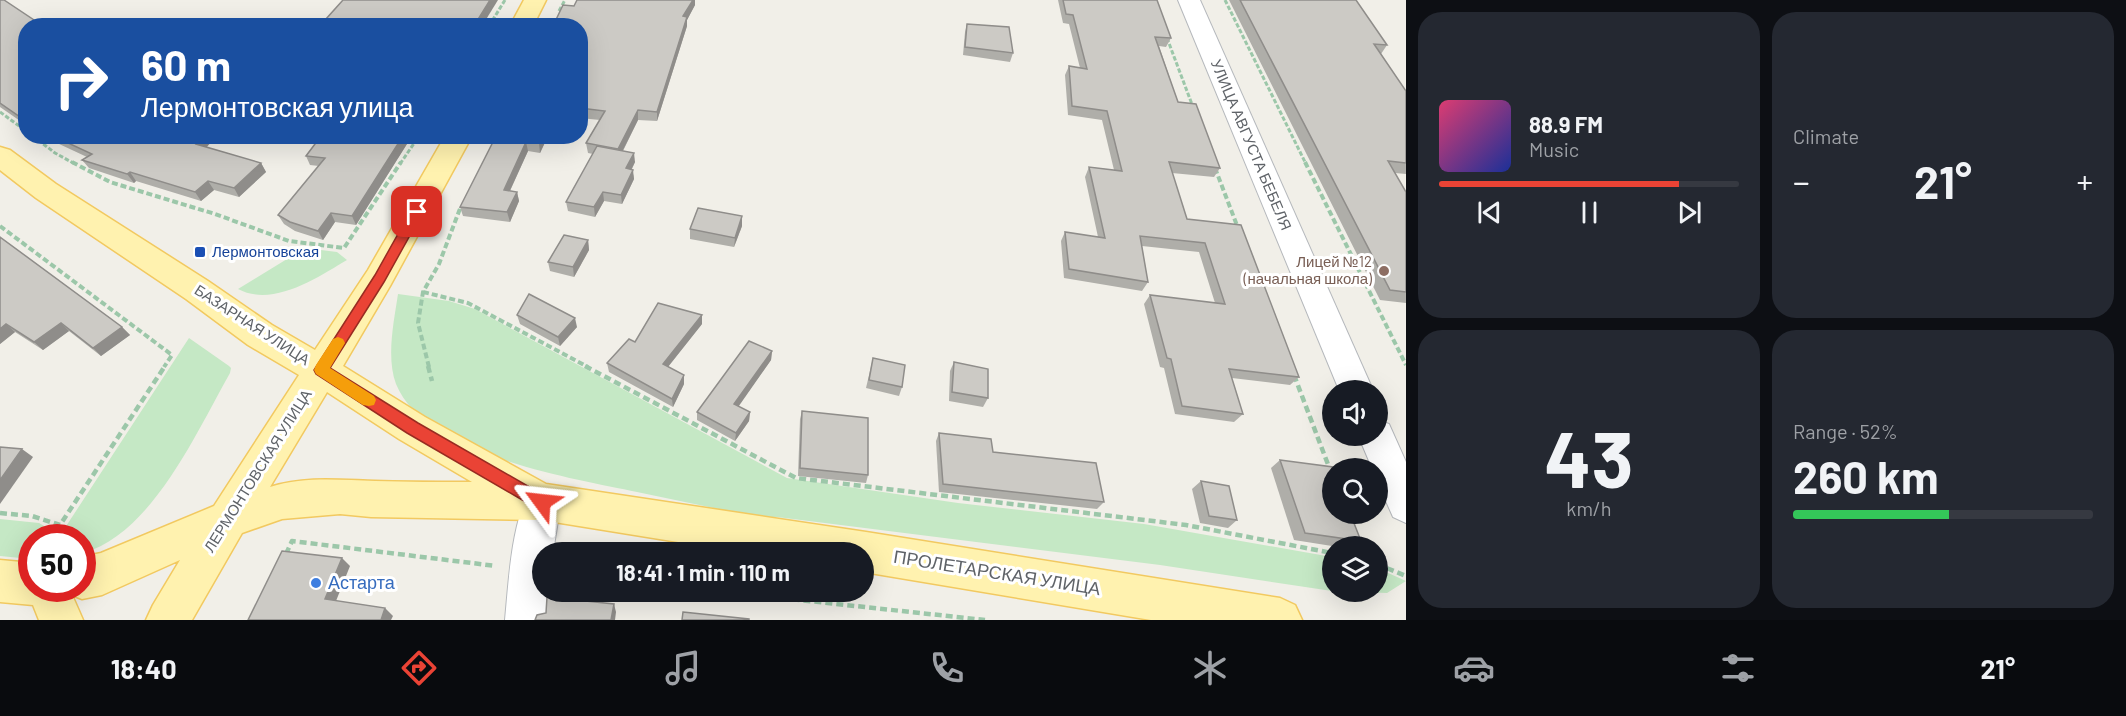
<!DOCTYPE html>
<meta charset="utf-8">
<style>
:root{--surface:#171b24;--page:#242831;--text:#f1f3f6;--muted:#9ea1a6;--line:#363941;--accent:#ea4335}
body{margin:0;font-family:Barlow,sans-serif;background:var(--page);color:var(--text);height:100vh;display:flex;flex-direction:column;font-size:22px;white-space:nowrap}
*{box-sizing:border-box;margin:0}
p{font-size:20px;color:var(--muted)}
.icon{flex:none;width:33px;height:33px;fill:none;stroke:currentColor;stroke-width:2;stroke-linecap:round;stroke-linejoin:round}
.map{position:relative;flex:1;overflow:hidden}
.details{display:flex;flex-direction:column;gap:12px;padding:12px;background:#0d0f14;width:720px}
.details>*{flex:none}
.guide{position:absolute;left:18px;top:18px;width:570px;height:126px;border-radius:24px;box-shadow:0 6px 24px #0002;background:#1a4fa0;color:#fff;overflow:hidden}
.buttons{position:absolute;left:1322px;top:380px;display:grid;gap:12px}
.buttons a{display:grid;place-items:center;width:66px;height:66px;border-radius:50%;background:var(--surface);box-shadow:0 6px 24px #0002;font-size:30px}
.speed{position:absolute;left:18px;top:524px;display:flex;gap:12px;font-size:30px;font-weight:700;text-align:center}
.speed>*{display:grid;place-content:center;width:78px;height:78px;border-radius:50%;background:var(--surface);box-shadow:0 6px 24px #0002;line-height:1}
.speed .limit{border:9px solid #d22;background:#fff;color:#111}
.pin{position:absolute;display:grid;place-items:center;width:51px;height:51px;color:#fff;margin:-26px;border-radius:12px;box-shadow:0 3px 9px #0006}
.me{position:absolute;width:66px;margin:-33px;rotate:300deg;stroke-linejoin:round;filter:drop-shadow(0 0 4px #0008)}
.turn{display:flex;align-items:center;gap:21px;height:126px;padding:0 24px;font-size:27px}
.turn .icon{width:78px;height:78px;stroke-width:2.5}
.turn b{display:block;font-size:42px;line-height:51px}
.big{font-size:45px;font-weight:700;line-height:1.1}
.details .widget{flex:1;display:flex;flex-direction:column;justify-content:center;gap:9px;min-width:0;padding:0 21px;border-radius:24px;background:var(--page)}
.details .dial{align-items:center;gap:0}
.dial b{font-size:78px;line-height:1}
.song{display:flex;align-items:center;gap:18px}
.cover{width:72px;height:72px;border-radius:9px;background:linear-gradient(135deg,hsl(340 70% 55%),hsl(230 70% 35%))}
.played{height:6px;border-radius:3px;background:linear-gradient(90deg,var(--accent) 80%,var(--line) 80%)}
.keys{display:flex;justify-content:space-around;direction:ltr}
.heat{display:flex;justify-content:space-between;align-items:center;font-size:33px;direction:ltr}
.charge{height:9px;border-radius:4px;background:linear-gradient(90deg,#34c759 52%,var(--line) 0)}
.details .tiles{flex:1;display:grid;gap:12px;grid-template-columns:repeat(2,1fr)}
.trip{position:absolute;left:532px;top:542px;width:342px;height:60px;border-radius:30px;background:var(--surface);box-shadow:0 6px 24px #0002;font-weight:700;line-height:60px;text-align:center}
.menu{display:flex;height:96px;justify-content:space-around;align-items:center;background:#090b0e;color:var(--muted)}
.menu .icon{width:42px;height:42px}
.menu .current{color:var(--accent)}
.menu b{font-size:27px;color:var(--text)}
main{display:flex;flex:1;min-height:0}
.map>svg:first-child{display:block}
</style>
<main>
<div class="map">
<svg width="1406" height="620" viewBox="0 0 1406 620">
<rect width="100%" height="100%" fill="#f1efe8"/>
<!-- green -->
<g fill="#c5e8c5">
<path d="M305 248 337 252 347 260C318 277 273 308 238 289Z"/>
<path d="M398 294 449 301 475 309 787 478 958 503 1144 524 1332 557V591L1160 565 777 517 761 518C720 509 678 501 637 492 570 478 425 455 396 384 386 357 394 321 398 294Z"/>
<path d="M189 338 229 366 231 368 230 373C197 431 152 534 83 553L82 537H59Z"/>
<path d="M0 519 39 523 51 530 46 537H32L31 559 0 556Z"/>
<path d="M1377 568 1406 581 1387 593 1334 591H1377Z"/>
</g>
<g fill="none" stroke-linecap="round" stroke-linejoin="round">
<defs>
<g id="minor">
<path d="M1178 0H1200L1373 390H1339Z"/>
<path d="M1377 420 1389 424 1406 462V523L1393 517 1377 481V468H1372L1358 435H1377Z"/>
<path d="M542 484 555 490 561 502 553 552H543V591H549L547 620H505C509 578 511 529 529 490Z"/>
</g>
<g id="major">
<path d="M524 0H546L533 26H510Z"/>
<path d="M445 136H472L390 286 343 366 425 417 546 484 866 532 1280 598 1295 605 1302 620H1151L864 572V552H740L542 520 371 517 340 514 282 519 242 533 192 620H146L153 605 180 560 102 595 82 599 72 595 83 620H39L33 605 0 602V560L32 563V588H82V557L101 553 214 506 299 375 248 345 186 299 36 198 0 170V147L10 150 56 184 208 281 272 325 315 350 368 270ZM327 392 399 439 472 482C439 482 407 482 375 481 340 480 304 476 270 487Z"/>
</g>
</defs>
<!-- minor casing -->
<use href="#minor" stroke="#b5b8bc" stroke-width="2"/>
<!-- major casing -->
<use href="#major" stroke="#f2c960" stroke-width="3"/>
<!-- path-far2 -->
<g stroke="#9cc7a9" stroke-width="3" stroke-dasharray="4.5 2" stroke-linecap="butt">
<path d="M1225 0 1306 164"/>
<path d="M559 11 565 0"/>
<path d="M489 26 505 0"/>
<path d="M1167 38 1193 107"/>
<path d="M0 112 26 131"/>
<path d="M33 136 55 153 75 164"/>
<path d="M400 164 419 136"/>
</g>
<!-- path-far1 -->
<g stroke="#9cc7a9" stroke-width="4" stroke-dasharray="6 3" stroke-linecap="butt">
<path d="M72 162 110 182 215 214 289 241 344 248 401 162"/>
<path d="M1305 162 1406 365"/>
<path d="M1215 168 1238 228"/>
<path d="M0 226 172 355 164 367"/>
<path d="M423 292 468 303 588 367"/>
<path d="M429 367 418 323 423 292 439 264 461 206"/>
</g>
<!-- path -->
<g stroke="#9cc7a9" stroke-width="4.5" stroke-dasharray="7 4" stroke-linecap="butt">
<path d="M428 366 432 381"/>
<path d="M585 366 796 478 1186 525 1332 553"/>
<path d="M1294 375 1332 475"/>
<path d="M0 513 32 516 60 525 165 366"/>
<path d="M286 554 292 541 496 566"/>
<path d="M1377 564 1406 576"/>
<path d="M716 591 985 620"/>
</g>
<!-- minor -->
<use href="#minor" fill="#fff" fill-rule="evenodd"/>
<!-- major -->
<use href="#major" fill="#fff2af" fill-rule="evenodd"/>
</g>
<!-- wall -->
<g fill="#afaea9">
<path d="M0 0 26 26V125L0 107Z"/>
<path d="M1058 0H1157L1171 38 1166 47 1159 46 1178 102 1220 168 1214 177 1172 173 1187 219 1241 225 1299 377 1290 385 1232 378 1243 414 1234 422 1175 414 1164 368 1160 367 1144 304 1150 295 1215 303 1199 252 1142 246 1148 282 1142 291 1064 278 1061 241 1065 232 1098 237 1085 177 1089 167 1114 170 1102 120 1068 115 1065 75 1069 66 1080 68 1069 24 1063 23Z"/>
<path d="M1229 0H1356L1387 45 1381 54 1406 91V174L1395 173 1406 192V303L1380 300Z"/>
<path d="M695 5 687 20V26L657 121 638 120 623 151 635 162 632 169 634 179 622 204 604 201 595 217 568 211 566 202 593 154 588 153 586 143 600 120 580 118V26L574 6Z"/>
<path d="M326 19 482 26H328Z"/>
<path d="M967 24 1013 53 1010 62 963 55 965 32Z"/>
<path d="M42 136H209L212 141 206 148 261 163 266 172 239 197 214 190 201 201 136 181 134 183 89 168 82 160 87 157Z"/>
<path d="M321 136H412L356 225 335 222 323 240 295 231 284 224 278 215 319 166 310 165 306 156Z"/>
<path d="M496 136H548L540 153 528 151 510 191 517 192 519 201 510 222 463 216 460 207Z"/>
<path d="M742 226 734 247 690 239V229Z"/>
<path d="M0 237 122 327 130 335 101 356 69 331 43 350 15 332 0 344Z"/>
<path d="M588 240 589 250 574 277 550 271 548 262Z"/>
<path d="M517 315 577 327 560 346 520 324Z"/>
<path d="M702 324 668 367 684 375V384L673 407 609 372 607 363 635 342Z"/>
<path d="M772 351 771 360 738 406 750 412 749 421 735 441 697 420V412Z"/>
<path d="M873 358 902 387 899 396 866 388Z"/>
<path d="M954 362 988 398 983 407 949 401 950 371Z"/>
<path d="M802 411 868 475 866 483 798 476 800 419Z"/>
<path d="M939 433 1104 502 1097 509 939 492 936 441Z"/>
<path d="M1280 460 1361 541 1354 546H1332L1294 540 1271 468Z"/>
<path d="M1201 481 1237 520 1228 528 1200 523 1192 489Z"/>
</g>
<!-- shaded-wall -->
<g fill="#8f8d8a">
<path d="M490 0H498L482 26H474Z"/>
<path d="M693 0H695V5L687 20V26L657 121V112L683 16Z"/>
<path d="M638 110V120L619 158 618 149Z"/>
<path d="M203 136H209L212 141 201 153 196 144Z"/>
<path d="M403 136H412L356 225 352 216Z"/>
<path d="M542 136H548L540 153 539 143Z"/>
<path d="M526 142 528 151 506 199 504 190Z"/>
<path d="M634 153 635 162 627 178 626 168Z"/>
<path d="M261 163 266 172 239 197 234 188Z"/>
<path d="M633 170 634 179 622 204 621 195Z"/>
<path d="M130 172 136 181 134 183 127 174Z"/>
<path d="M208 181 214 190 201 201 195 192Z"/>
<path d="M517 192 519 201 510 222 507 212Z"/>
<path d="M603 192 604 201 595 217 594 207Z"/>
<path d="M331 213 335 222 323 240 318 231Z"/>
<path d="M742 216V226L734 247 735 238Z"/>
<path d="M588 240 589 250 574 277 573 267Z"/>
<path d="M702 315V324L663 373V364Z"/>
<path d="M575 318 577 327 560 346 558 337Z"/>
<path d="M61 323 69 331 43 350 34 342Z"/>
<path d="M6 324 15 332 0 344V329Z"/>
<path d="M122 327 130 335 101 356 93 348Z"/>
<path d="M772 351 771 360 734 413V404Z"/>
<path d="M684 375V384L673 407 672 399Z"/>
<path d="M750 412 749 421 735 441 736 433Z"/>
<path d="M22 449 33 457 0 504V480Z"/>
<path d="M342 558 350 566 334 606 325 599Z"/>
<path d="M614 604 616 612 615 620H611Z"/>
<path d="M385 608 393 616 391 620H381Z"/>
</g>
<!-- building -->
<g fill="#cccac5" stroke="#8f8d8a" stroke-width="1.5">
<path d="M0 0H4L43 26H26V121L0 103Z"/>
<path d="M343 0H490L474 26H377L378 24 326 19Z"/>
<path d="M577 0H693L683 16 687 17 657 112 638 110 618 149 586 143 605 111 580 108V26H553L563 5 574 6Z"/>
<path d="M1063 0H1157L1171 38 1155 37 1178 102 1196 104 1220 168 1169 162 1187 219 1241 225 1299 377 1229 369 1243 414 1182 406 1171 359 1167 358 1150 295 1225 304 1205 243 1140 236 1148 282 1069 269 1065 232 1105 238 1089 167 1122 171 1107 111 1072 106 1069 66 1087 69 1073 15 1066 14Z"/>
<path d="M1240 0H1356L1387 45 1374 44 1406 91V163L1388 161 1406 192V292L1390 290Z"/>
<path d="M967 24 1009 27 1013 53 965 47Z"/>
<path d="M53 136H203L196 144 261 163 234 188 208 181 195 192 130 172 127 174 82 160 92 154Z"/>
<path d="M321 136H403L352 216 331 213 318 231 290 222 278 215 325 158 306 156Z"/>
<path d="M496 136H542L539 143 526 142 504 190 517 192 507 212 460 207Z"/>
<path d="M597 146 634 153 626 168 633 170 621 195 603 192 594 207 566 202Z"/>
<path d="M698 208 742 216 735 238 690 229Z"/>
<path d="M564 235 588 240 573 267 548 262Z"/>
<path d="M0 237 122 327 93 348 61 323 34 342 6 324 0 329Z"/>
<path d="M529 294 575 318 558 337 517 315Z"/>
<path d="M658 303 702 315 663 364 684 375 672 399 607 363 629 339 635 342Z"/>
<path d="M749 341 772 351 734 404 750 412 736 433 697 412Z"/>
<path d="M873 358 905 365 902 387 869 380Z"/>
<path d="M954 362 988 369V398L952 392Z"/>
<path d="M802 411 868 418V475L800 468Z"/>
<path d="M939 433 991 439 993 452 1096 463 1104 502 943 484Z"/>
<path d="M0 447 22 449 0 480Z"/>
<path d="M1280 460 1333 467V468H1332V513H1350L1361 541 1305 533Z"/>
<path d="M1201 481 1229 486 1237 520 1209 516Z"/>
<path d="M282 551 342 558 325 599 385 608 381 620H248Z"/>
<path d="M547 597 614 604 611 620H535L537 615 546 613Z"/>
<path d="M683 612 749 619V620H682Z"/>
</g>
<!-- route -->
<path fill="#ea4335" stroke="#982c22" stroke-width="1.5" d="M417 207 423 212 384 282 330 368 418 423 547 497 550 502 547 508 542 510 536 508 407 433 316 374 314 370 375 275 412 209Z"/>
<!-- slow -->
<path fill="#f59e0b" d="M338 337 343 339 345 343 330 368 374 396 376 400 374 405 369 406 363 405 316 374 314 370 316 365 333 339Z"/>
<!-- markers -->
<rect fill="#1a4fb4" stroke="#fff" stroke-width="2" x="194" y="246" width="12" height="12" rx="3"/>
<circle fill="#8d6e63" stroke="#fff" stroke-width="2" cx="1384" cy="271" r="6"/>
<circle fill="#3f7fe0" stroke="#fff" stroke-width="2" cx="316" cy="583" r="6"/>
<g text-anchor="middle" stroke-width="6" stroke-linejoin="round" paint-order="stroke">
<!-- street labels -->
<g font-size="15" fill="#5f6368" stroke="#fff">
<text transform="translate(1251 145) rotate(67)" y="5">УЛИЦА АВГУСТА БЕБЕЛЯ</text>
<text transform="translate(252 325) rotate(33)" y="5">БАЗАРНАЯ УЛИЦА</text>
<text transform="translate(258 471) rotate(-58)" y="5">ЛЕРМОНТОВСКАЯ УЛИЦА</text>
</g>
<!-- transit labels -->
<g font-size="15" fill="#164399" stroke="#fff" text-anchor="start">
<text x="212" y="257">Лермонтовская</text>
</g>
<!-- education labels -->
<g font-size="15" fill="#785e54" stroke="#fff" text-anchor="end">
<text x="1372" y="267">Лицей №12<tspan x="1372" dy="17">(начальная школа)</tspan></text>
</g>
<!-- near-street labels -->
<g font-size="18" fill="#5f6368" stroke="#fff">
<text transform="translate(997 573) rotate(9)" y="6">ПРОЛЕТАРСКАЯ УЛИЦА</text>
</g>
<!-- near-shop labels -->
<g font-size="18" fill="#366cbe" stroke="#fff" text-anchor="start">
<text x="328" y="589">Астарта</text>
</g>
</g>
</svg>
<div class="buttons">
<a><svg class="icon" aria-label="sound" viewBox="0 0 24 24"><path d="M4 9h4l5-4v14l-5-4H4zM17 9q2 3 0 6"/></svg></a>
<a><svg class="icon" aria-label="search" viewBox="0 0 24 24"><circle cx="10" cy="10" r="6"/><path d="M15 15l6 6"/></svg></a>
<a><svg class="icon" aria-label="layers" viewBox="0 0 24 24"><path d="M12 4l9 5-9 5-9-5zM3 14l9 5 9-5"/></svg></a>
</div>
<div class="speed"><div class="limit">50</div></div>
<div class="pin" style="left:417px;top:212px;background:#d93025"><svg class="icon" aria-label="arrive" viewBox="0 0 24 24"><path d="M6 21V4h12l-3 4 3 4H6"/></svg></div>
<svg class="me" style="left:542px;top:502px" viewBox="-20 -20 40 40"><path d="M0-17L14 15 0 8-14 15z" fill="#ea4335" stroke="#fff" stroke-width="4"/></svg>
<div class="trip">18:41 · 1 min · 110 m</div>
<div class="guide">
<div class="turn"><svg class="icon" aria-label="right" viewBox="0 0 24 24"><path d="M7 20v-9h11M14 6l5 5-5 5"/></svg><div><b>60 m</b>Лермонтовская улица</div></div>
</div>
</div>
<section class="details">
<div class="tiles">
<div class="widget">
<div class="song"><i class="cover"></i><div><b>88.9 FM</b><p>Music</p></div></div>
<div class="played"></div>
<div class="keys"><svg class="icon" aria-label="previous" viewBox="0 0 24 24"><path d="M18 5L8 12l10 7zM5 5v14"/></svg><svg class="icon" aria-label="pause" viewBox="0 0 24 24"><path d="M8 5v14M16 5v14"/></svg><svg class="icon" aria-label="next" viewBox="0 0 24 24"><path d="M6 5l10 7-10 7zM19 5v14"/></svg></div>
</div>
<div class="widget"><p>Climate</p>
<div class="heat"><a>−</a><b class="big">21°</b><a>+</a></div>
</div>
<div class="widget dial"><b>43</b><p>km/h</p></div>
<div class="widget"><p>Range · 52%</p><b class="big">260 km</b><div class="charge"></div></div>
</div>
</section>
</main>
<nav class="menu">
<b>18:40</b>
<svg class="icon current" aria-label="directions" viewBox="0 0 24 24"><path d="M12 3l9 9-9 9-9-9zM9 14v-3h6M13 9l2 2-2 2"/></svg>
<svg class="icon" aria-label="music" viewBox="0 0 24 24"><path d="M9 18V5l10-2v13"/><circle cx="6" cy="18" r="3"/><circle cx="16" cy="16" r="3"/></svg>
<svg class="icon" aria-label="phone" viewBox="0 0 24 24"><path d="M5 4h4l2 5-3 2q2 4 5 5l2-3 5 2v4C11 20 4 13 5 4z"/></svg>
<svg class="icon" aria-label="climate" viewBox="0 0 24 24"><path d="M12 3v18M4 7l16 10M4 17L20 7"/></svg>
<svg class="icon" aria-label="car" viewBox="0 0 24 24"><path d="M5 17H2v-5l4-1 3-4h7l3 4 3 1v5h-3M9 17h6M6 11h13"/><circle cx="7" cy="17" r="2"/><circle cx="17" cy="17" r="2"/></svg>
<svg class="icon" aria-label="filters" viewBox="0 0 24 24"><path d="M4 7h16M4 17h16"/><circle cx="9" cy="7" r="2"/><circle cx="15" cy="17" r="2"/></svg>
<b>21°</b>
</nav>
